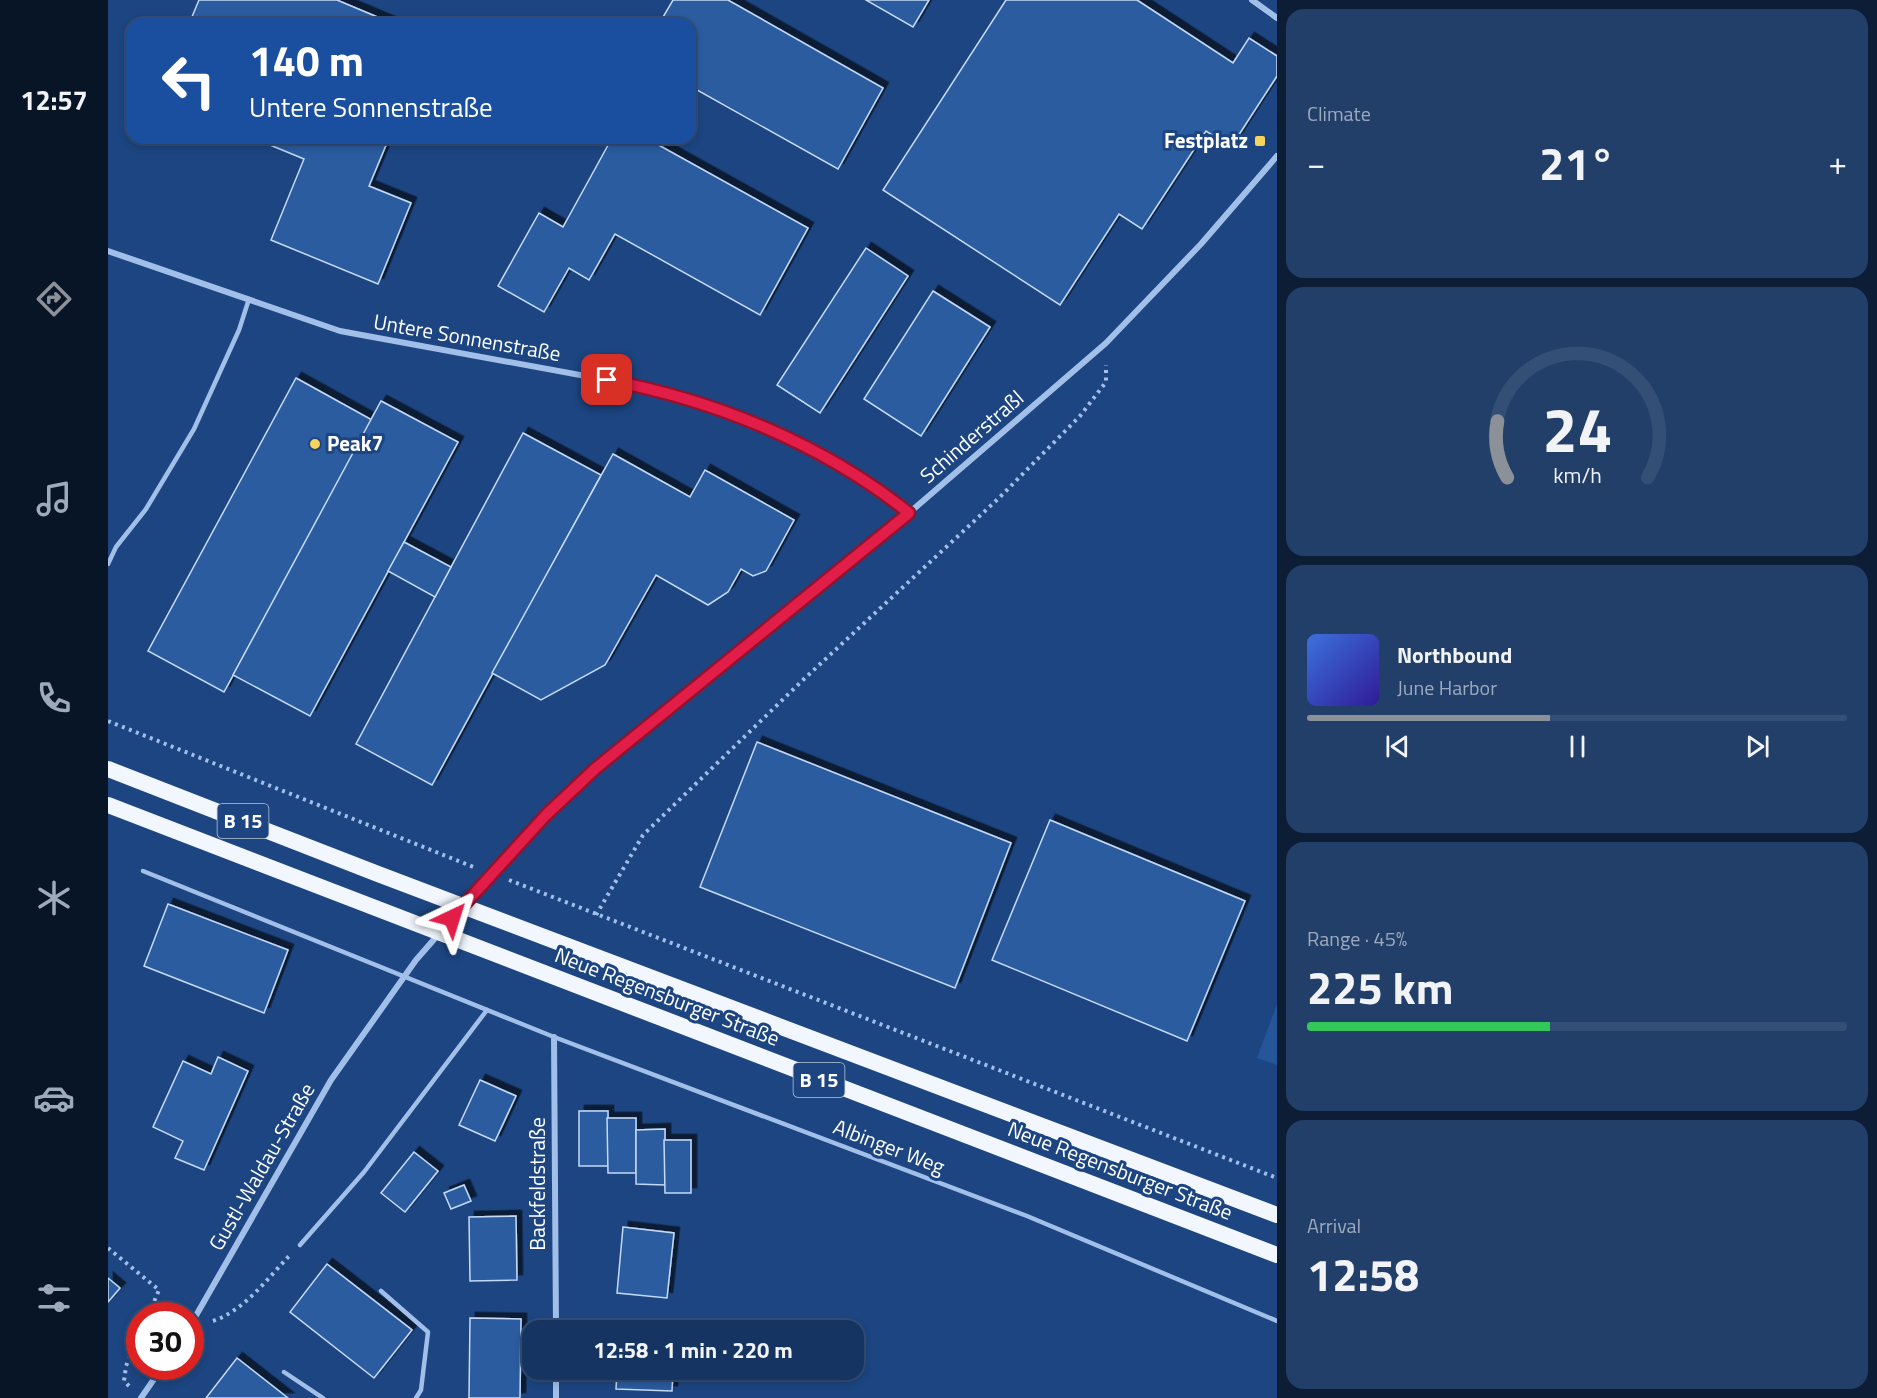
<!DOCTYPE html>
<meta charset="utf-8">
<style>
:root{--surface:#153461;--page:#223f6a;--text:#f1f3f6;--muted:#9daabd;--line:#344f76;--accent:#8c9099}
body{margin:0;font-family:"Titillium Web",sans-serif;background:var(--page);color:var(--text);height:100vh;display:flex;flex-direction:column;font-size:22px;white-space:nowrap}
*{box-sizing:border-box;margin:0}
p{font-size:20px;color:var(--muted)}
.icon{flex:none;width:33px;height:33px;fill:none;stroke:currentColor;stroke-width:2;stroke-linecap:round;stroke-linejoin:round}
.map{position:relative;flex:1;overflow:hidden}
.details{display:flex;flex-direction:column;gap:9px;padding:9px;background:#0c1d35;width:600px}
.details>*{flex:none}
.banner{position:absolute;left:18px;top:18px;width:570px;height:126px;border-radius:18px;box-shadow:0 3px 9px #0003,0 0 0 2px var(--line);background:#1a4fa0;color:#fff;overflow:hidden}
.speed{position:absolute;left:18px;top:1302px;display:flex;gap:12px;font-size:30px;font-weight:700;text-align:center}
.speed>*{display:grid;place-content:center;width:78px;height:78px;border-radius:50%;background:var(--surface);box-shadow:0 3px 9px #0003,0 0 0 2px var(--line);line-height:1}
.speed .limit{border:9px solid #d22;background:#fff;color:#111}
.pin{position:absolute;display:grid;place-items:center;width:51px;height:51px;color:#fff;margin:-26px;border-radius:12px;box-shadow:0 3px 9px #0006}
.me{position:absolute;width:66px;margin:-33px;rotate:41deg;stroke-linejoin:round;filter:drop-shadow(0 0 4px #0008)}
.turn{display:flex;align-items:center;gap:21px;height:126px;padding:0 24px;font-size:27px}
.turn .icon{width:78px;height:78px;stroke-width:2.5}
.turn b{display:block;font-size:42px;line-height:51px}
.big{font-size:45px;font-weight:700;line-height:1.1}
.details .tile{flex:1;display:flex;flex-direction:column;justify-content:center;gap:9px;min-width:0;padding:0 21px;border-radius:18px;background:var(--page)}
.details .dial{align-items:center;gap:0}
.dial svg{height:156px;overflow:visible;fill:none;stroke:var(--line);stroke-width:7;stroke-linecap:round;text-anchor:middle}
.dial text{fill:var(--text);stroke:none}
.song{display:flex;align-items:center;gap:18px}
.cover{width:72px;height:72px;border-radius:9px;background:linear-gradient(135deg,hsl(220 70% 55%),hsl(250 70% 35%))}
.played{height:6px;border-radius:3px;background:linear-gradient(90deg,var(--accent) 45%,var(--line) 45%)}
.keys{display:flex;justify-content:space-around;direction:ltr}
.heat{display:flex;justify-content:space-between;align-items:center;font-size:33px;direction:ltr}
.charge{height:9px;border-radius:4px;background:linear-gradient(90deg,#34c759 45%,var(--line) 0)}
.trip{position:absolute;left:414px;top:1320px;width:342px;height:60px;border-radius:18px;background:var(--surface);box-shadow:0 3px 9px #0003,0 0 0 2px var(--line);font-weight:700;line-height:60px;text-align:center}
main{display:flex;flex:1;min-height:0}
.dock{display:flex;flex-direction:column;width:108px;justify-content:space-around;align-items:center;background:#081527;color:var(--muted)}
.dock .icon{width:42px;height:42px}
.dock .active{color:var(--accent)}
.dock b{font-size:27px;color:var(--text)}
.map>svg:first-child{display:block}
</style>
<main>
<nav class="dock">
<b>12:57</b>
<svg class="icon active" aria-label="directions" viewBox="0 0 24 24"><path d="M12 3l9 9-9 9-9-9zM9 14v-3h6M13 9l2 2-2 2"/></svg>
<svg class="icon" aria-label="music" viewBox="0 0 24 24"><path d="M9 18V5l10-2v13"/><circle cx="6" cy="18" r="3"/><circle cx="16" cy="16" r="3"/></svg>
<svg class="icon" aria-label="phone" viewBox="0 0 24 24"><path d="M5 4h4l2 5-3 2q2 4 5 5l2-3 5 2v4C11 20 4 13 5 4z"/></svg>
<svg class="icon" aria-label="climate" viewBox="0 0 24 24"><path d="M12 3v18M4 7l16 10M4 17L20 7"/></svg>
<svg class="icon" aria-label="car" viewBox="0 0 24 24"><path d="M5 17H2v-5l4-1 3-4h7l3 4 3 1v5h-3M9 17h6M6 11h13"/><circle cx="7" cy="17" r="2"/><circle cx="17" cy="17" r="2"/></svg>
<svg class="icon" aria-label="filters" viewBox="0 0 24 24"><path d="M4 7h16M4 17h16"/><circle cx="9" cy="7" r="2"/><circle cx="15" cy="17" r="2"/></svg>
</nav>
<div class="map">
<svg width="1169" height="1398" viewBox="0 0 1169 1398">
<defs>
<filter id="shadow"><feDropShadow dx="5.5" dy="-5.5" stdDeviation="0" flood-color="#0009"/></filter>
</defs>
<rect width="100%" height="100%" fill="#1c4581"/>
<!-- green -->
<path fill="#265699" d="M1169 1004V1065L1149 1058Z"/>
<!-- building -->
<g fill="#2b5b9f" stroke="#c5daf7" stroke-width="1.5" filter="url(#shadow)">
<path d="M91 0H229L286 24H81Z"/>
<path d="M565 0H620L775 88 730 169 582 86V24H551Z"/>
<path d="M758 0H821L805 27Z"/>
<path d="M898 0H1029L1125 63 1141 38 1169 56V76L1123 147 1098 131 1034 229 1011 214 952 305 775 190Z"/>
<path d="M145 138H281L261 186 303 203 270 284 163 240 196 159Z"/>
<path d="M504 138H538L700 228 652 315 507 234 481 280 461 268 436 312 390 286 431 213 455 227Z"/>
<path d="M758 248 800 276 712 413 669 385Z"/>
<path d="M825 291 882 327 813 436 756 399Z"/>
<path d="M188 378 264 420 116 692 40 651Z"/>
<path d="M273 401 350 442 202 716 125 675Z"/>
<path d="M415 433 493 475 324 785 248 744Z"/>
<path d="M505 454 582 497 597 470 686 520 658 571 645 576 633 569 620 592 600 605 548 575 497 665 433 700 384 673Z"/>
<path d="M296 542 343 567 327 597 280 571Z"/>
<path d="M649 742 903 843 847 988 592 887Z"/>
<path d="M942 820 1137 901 1079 1041 884 960Z"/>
<path d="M60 904 180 950 156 1013 36 966Z"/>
<path d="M110 1057 140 1071 96 1170 67 1158 75 1141 45 1127 75 1061 103 1074Z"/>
<path d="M372 1080 408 1096 387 1141 351 1125Z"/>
<rect x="471" y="1111" width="29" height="55"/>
<path d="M499 1118H528V1173H500Z"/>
<path d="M557 1129V1185L528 1184V1130Z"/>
<path d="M556 1140H583V1193H557Z"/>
<path d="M306 1152 330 1171 297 1212 273 1193Z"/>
<path d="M356 1185 363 1201 343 1209 336 1193Z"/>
<path d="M408 1216 409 1280 362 1281 361 1217Z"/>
<path d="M515 1227 566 1233 559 1298 509 1293Z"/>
<path d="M219 1264 304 1330 266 1378 182 1312Z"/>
<path d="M0 1278 12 1288 0 1302Z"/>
<path d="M362 1318 413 1319 412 1398H361Z"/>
<path d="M129 1358 180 1398H98Z"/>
<path d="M509 1370H565L564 1391 508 1389Z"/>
</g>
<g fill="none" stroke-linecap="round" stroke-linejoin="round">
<!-- path -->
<g stroke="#a1bfe9" stroke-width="4" stroke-dasharray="3 4.5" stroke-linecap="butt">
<path d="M0 721 368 868"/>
<path d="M401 880 1169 1178"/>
<path d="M488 915 535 835 696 679 891 498 972 416 998 382V365"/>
<path d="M0 1248 51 1290 40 1316"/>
<path d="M105 1321C137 1310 159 1279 182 1255"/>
<path d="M21 1386 16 1381 18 1366 32 1335"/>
</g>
<!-- service -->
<g stroke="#a1bfe9" stroke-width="4.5">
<path d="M0 564 8 547 38 509 86 429 131 330 141 299"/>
<path d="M35 871 446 1037 919 1216 1169 1321"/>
<path d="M192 1245 256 1172 379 1010"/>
<path d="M273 1291 320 1332 313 1390 308 1398"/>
<path d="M176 1372 215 1398"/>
</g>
<!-- minor -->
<g stroke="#a1bfe9" stroke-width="6">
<path d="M1144 0 1169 18"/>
<path d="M0 251 232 331 521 384 593 404 654 426 716 456 776 493 801 513"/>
<path d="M446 1037 448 1330"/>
<path d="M82 1326 223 1080 308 960 399 856 438 815 488 768 801 513 998 343 1093 244 1169 156"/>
<path d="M448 1370V1398"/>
<path d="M33 1398 55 1366"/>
</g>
<!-- trunk -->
<g stroke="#f2f6fe" stroke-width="16">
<path d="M0 769 270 874 1169 1215"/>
<path d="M0 805 1169 1255"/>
</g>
</g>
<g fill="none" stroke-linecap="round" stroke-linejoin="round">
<defs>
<path id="route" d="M344 918 438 815 488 768 801 513C715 444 607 400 499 380"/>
</defs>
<!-- route casing -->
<use href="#route" stroke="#92132f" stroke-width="15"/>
<!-- route -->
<use href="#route" stroke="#e11d48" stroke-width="10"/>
</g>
<!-- markers -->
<g fill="#fad25e" stroke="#1c4581" stroke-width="2">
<rect x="1146" y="135" width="12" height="12" rx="3"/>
<circle cx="207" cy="444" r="6"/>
</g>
<g text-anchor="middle" stroke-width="6" stroke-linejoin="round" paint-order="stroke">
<!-- shield labels -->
<g fill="#1c4581" stroke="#bbc7d9" stroke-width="1.5">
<rect x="109.5" y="804" width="51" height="34" rx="4.5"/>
<rect x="685.5" y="1063" width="51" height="34" rx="4.5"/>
</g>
<g font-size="20" font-weight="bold" fill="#fff">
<text x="135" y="828">B 15</text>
<text x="711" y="1087">B 15</text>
</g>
<!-- poi labels -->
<g font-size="21" font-weight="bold" fill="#fff" stroke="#1c4581" text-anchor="end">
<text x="1140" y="148">Festplatz</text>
<text x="219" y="451" text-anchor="start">Peak7</text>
</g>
<!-- street labels -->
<g font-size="21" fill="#fff" stroke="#1c4581">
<text transform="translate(359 338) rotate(10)" y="7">Untere Sonnenstraße</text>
<text transform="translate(864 437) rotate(-41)" y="7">Schinderstraßl</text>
<text transform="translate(559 997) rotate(21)" y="7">Neue Regensburger Straße</text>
<text transform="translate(781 1147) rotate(21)" y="7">Albinger Weg</text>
<text transform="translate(154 1167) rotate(-60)" y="7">Gustl-Waldau-Straße</text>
<text transform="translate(1012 1171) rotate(21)" y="7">Neue Regensburger Straße</text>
<text transform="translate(430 1184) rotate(-90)" y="7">Backfeldstraße</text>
</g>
</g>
</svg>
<div class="speed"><div class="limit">30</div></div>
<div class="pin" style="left:499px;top:380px;background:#d93025"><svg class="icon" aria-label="arrive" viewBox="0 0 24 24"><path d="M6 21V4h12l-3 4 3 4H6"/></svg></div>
<svg class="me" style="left:344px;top:918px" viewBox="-20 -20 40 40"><path d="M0-17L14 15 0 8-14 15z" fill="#e11d48" stroke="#fff" stroke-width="4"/></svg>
<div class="trip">12:58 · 1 min · 220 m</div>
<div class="banner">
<div class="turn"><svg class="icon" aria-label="left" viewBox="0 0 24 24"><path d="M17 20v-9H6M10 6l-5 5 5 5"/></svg><div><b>140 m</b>Untere Sonnenstraße</div></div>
</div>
</div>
<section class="details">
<div class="tile"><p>Climate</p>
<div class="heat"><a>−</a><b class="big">21°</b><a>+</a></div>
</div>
<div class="tile dial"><svg viewBox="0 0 100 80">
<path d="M14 69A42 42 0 1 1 86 69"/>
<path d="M14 69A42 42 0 0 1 9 40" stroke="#8c9099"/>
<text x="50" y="56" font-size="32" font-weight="700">24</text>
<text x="50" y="72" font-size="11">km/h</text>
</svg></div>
<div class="tile">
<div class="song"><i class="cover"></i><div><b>Northbound</b><p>June Harbor</p></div></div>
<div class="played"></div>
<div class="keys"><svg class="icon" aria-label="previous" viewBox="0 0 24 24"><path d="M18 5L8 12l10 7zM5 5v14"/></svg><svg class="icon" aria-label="pause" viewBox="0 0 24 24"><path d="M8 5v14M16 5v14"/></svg><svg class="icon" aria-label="next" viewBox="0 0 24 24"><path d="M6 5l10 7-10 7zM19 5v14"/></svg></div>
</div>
<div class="tile"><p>Range · 45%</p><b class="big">225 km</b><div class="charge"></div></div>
<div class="tile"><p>Arrival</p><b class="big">12:58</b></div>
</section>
</main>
